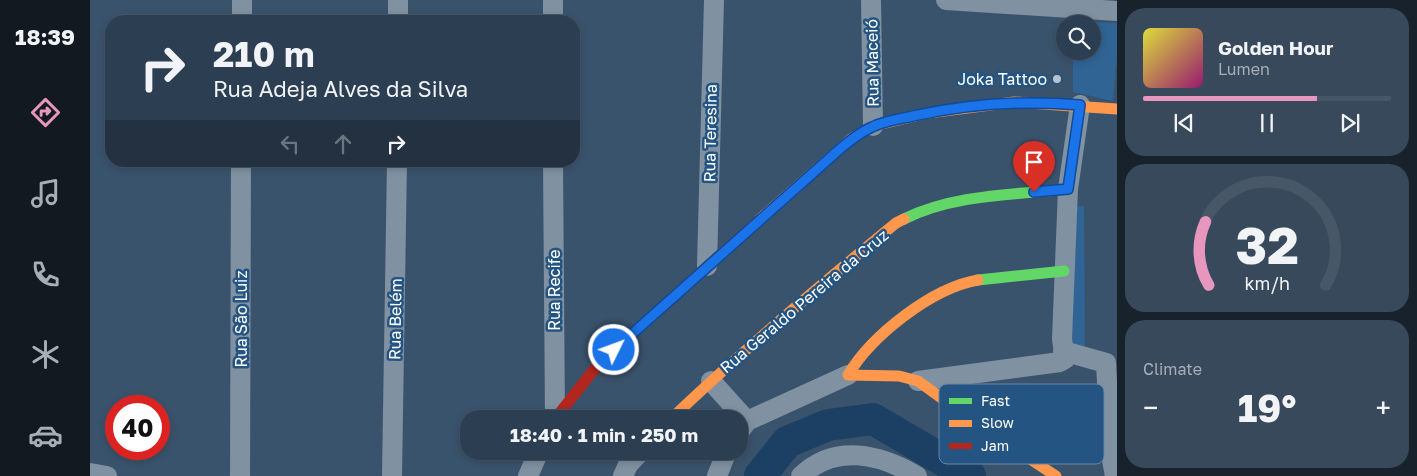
<!DOCTYPE html>
<meta charset="utf-8">
<style>
:root{--surface:#2c3e51;--page:#38495b;--text:#f1f3f6;--muted:#a6aeb7;--line:#485768;--accent:#e797bd}
body{margin:0;font-family:"Golos Text",sans-serif;background:var(--page);color:var(--text);height:100vh;display:flex;flex-direction:column;font-size:19px;white-space:nowrap}
*{box-sizing:border-box;margin:0}
p{font-size:16px;color:var(--muted)}
.icon{flex:none;width:28px;height:28px;fill:none;stroke:currentColor;stroke-width:2;stroke-linecap:round;stroke-linejoin:round}
.map{position:relative;flex:1;overflow:hidden}
.details{display:flex;flex-direction:column;gap:8px;padding:8px;background:#18222d;width:300px}
.details>*{flex:none}
.top-card{position:absolute;left:15px;top:15px;width:475px;height:152px;border-radius:20px;box-shadow:0 2px 8px #0003,0 0 0 1px var(--line);background:#2c3e51;color:var(--text);overflow:hidden}
.buttons{position:absolute;left:966px;top:15px;display:grid;gap:10px}
.buttons a{display:grid;place-items:center;width:45px;height:45px;border-radius:50%;background:var(--surface);box-shadow:0 2px 8px #0003,0 0 0 1px var(--line);font-size:25px}
.speed{position:absolute;left:15px;top:395px;display:flex;gap:10px;font-size:25px;font-weight:700;text-align:center}
.speed>*{display:grid;place-content:center;width:65px;height:65px;border-radius:50%;background:var(--surface);box-shadow:0 2px 8px #0003,0 0 0 1px var(--line);line-height:1}
.speed .limit{border:8px solid #d22;background:#fff;color:#111}
.pin{position:absolute;display:grid;place-items:center;width:42px;height:42px;color:#fff;margin:-51px -21px;border-radius:50% 50% 50% 0;rotate:-45deg;box-shadow:0 0 5px #0007}
.pin .icon{rotate:45deg}
.me{position:absolute;width:55px;margin:-28px;rotate:48deg;stroke-linejoin:round;filter:drop-shadow(0 0 4px #0008)}
.turn{display:flex;align-items:center;gap:18px;height:105px;padding:0 25px;font-size:22px}
.turn .icon{width:65px;height:65px;stroke-width:2.5}
.turn b{display:block;font-size:35px;line-height:42px}
.lanes{display:flex;align-items:center;height:48px;padding:0 25px;background:#0003;justify-content:center;gap:25px;direction:ltr}
.lanes .off{opacity:.35}
.big{font-size:38px;font-weight:700;line-height:1.1}
.details .widget{flex:1;display:flex;flex-direction:column;justify-content:center;gap:8px;min-width:0;padding:0 18px;border-radius:20px;background:var(--page)}
.details .dial{align-items:center;gap:0}
.dial svg{height:130px;overflow:visible;fill:none;stroke:var(--line);stroke-width:7;stroke-linecap:round;text-anchor:middle}
.dial text{fill:var(--text);stroke:none}
.song{display:flex;align-items:center;gap:15px}
.cover{width:60px;height:60px;border-radius:8px;background:linear-gradient(135deg,hsl(60 70% 55%),hsl(320 70% 35%))}
.played{height:5px;border-radius:2px;background:linear-gradient(90deg,var(--accent) 70%,var(--line) 70%)}
.keys{display:flex;justify-content:space-around;direction:ltr}
.heat{display:flex;justify-content:space-between;align-items:center;font-size:28px;direction:ltr}
.trip{position:absolute;left:370px;top:410px;width:288px;height:50px;border-radius:20px;background:var(--surface);box-shadow:0 2px 8px #0003,0 0 0 1px var(--line);font-weight:700;line-height:50px;text-align:center}
main{display:flex;flex:1;min-height:0}
.dock{display:flex;flex-direction:column;width:90px;justify-content:space-around;align-items:center;background:#121920;color:var(--muted)}
.dock .icon{width:35px;height:35px}
.dock .on{color:var(--accent)}
.dock b{font-size:22px;color:var(--text)}
.map>svg:first-child{display:block}
</style>
<main>
<nav class="dock">
<b>18:39</b>
<svg class="icon on" aria-label="directions" viewBox="0 0 24 24"><path d="M12 3l9 9-9 9-9-9zM9 14v-3h6M13 9l2 2-2 2"/></svg>
<svg class="icon" aria-label="music" viewBox="0 0 24 24"><path d="M9 18V5l10-2v13"/><circle cx="6" cy="18" r="3"/><circle cx="16" cy="16" r="3"/></svg>
<svg class="icon" aria-label="phone" viewBox="0 0 24 24"><path d="M5 4h4l2 5-3 2q2 4 5 5l2-3 5 2v4C11 20 4 13 5 4z"/></svg>
<svg class="icon" aria-label="climate" viewBox="0 0 24 24"><path d="M12 3v18M4 7l16 10M4 17L20 7"/></svg>
<svg class="icon" aria-label="car" viewBox="0 0 24 24"><path d="M5 17H2v-5l4-1 3-4h7l3 4 3 1v5h-3M9 17h6M6 11h13"/><circle cx="7" cy="17" r="2"/><circle cx="17" cy="17" r="2"/></svg>
</nav>
<div class="map">
<svg width="1027" height="476" viewBox="0 0 1027 476">
<rect width="100%" height="100%" fill="#3a536c"/>
<!-- green -->
<g fill="#306494">
<path d="M984 22 1027 23V55L1023 101 983 92V51H1002V24H984Z"/>
<path d="M994 206 995 352 978 346 981 207Z"/>
</g>
<g fill="none" stroke-linecap="round" stroke-linejoin="round">
<!-- river -->
<path stroke="#1c4063" stroke-width="32" d="M670 476 697 442 738 425 783 419 880 476"/>
<!-- street -->
<g stroke="#8091a2" stroke-width="20">
<path d="M781 0 783 126"/>
<path d="M856 0 1027 11"/>
<path d="M152 21V0"/>
<path d="M308 21V0"/>
<path d="M463 21V0"/>
<path d="M463 161 465 419"/>
<path d="M617 266 624 0"/>
<path d="M973 351 1016 363 1021 455 1025 476"/>
<path d="M621 381 657 421"/>
<path d="M828 381 970 362 975 359 972 339 978 189 990 105"/>
<path d="M649 432 657 421 758 375"/>
<path d="M0 473 17 476"/>
<path d="M150 476 151 161"/>
<path d="M302 476 307 161"/>
<path d="M438 476 449 451"/>
<path d="M533 476 538 465 551 451"/>
<path d="M627 476 637 451"/>
<path d="M711 476C745 443 790 454 827 476"/>
</g>
<!-- fast -->
<g stroke="#63d668" stroke-width="11">
<path d="M814 219C864 194 924 195 978 189"/>
<path d="M888 280 974 271"/>
</g>
<!-- slow -->
<g stroke="#ff974d" stroke-width="11">
<path d="M669 220 761 139 783 126 838 113 924 102 1027 109"/>
<path d="M888 280C842 288 782 335 758 375L809 376 828 381 890 426 966 476"/>
<path d="M581 419C653 350 729 286 806 223L814 219"/>
</g>
<!-- jam -->
<path stroke="#b3261e" stroke-width="11" d="M465 419 502 372 524 350 669 220"/>
</g>
<g fill="none" stroke-linecap="round" stroke-linejoin="round">
<defs>
<path id="route" d="M524 350 742 156C754 145 767 134 782 127 794 121 810 119 823 116 878 104 934 100 990 105L978 189 944 192"/>
</defs>
<!-- route casing -->
<use href="#route" stroke="#114b97" stroke-width="12"/>
<!-- route -->
<use href="#route" stroke="#1a73e8" stroke-width="9"/>
</g>
<!-- markers -->
<circle fill="#bac3cc" stroke="#245482" stroke-width="2" cx="967" cy="79" r="5"/>
<g text-anchor="middle" stroke-width="5" stroke-linejoin="round" paint-order="stroke">
<!-- street labels -->
<g font-size="16" fill="#fff" stroke="#245482">
<text transform="translate(782 63) rotate(-91)" y="6">Rua Maceió</text>
<text transform="translate(620 133) rotate(-89)" y="6">Rua Teresina</text>
<text transform="translate(464 290) rotate(-90)" y="6">Rua Recife</text>
<text transform="translate(714 301) rotate(-40)" y="6">Rua Geraldo Pereira da Cruz</text>
<text transform="translate(151 319) rotate(-90)" y="6">Rua São Luiz</text>
<text transform="translate(305 319) rotate(-89)" y="6">Rua Belém</text>
</g>
<!-- poi labels -->
<g font-size="16" fill="#fff" stroke="#245482" text-anchor="end">
<text x="957" y="85">Joka Tattoo</text>
</g>
</g>
<!-- legend -->
<rect x="849" y="384" width="165" height="80" rx="8" fill="#245482" stroke="#6687a8" stroke-width="1"/>
<rect x="859" y="398" width="23" height="6" fill="#63d668"/>
<rect x="859" y="420" width="23" height="7" fill="#ff974d"/>
<rect x="859" y="443" width="23" height="6" fill="#b3261e"/>
<g font-size="14" fill="#fff">
<text x="891" y="406">Fast</text>
<text x="891" y="428">Slow</text>
<text x="891" y="451">Jam</text>
</g>
</svg>
<div class="buttons">
<a><svg class="icon" aria-label="search" viewBox="0 0 24 24"><circle cx="10" cy="10" r="6"/><path d="M15 15l6 6"/></svg></a>
</div>
<div class="speed"><div class="limit">40</div></div>
<div class="pin" style="left:944px;top:192px;background:#d93025"><svg class="icon" aria-label="arrive" viewBox="0 0 24 24"><path d="M6 21V4h12l-3 4 3 4H6"/></svg></div>
<svg class="me" style="left:524px;top:350px" viewBox="-20 -20 40 40"><circle r="17" fill="#1a73e8" stroke="#fff" stroke-width="3"/><path d="M0-11L8 9 0 5-8 9z" fill="#fff"/></svg>
<div class="trip">18:40 · 1 min · 250 m</div>
<div class="top-card">
<div class="turn"><svg class="icon" aria-label="right" viewBox="0 0 24 24"><path d="M7 20v-9h11M14 6l5 5-5 5"/></svg><div><b>210 m</b>Rua Adeja Alves da Silva</div></div>
<div class="lanes"><svg class="icon off" aria-label="left" viewBox="0 0 24 24"><path d="M17 20v-9H6M10 6l-5 5 5 5"/></svg><svg class="icon off" aria-label="ahead" viewBox="0 0 24 24"><path d="M12 20V5M6 11l6-6 6 6"/></svg><svg class="icon" aria-label="right" viewBox="0 0 24 24"><path d="M7 20v-9h11M14 6l5 5-5 5"/></svg></div>
</div>
</div>
<section class="details">
<div class="widget">
<div class="song"><i class="cover"></i><div><b>Golden Hour</b><p>Lumen</p></div></div>
<div class="played"></div>
<div class="keys"><svg class="icon" aria-label="previous" viewBox="0 0 24 24"><path d="M18 5L8 12l10 7zM5 5v14"/></svg><svg class="icon" aria-label="pause" viewBox="0 0 24 24"><path d="M8 5v14M16 5v14"/></svg><svg class="icon" aria-label="next" viewBox="0 0 24 24"><path d="M6 5l10 7-10 7zM19 5v14"/></svg></div>
</div>
<div class="widget dial"><svg viewBox="0 0 100 80">
<path d="M14 69A42 42 0 1 1 86 69"/>
<path d="M14 69A42 42 0 0 1 12 30" stroke="#e797bd"/>
<text x="50" y="56" font-size="32" font-weight="700">32</text>
<text x="50" y="72" font-size="11">km/h</text>
</svg></div>
<div class="widget"><p>Climate</p>
<div class="heat"><a>−</a><b class="big">19°</b><a>+</a></div>
</div>
</section>
</main>
